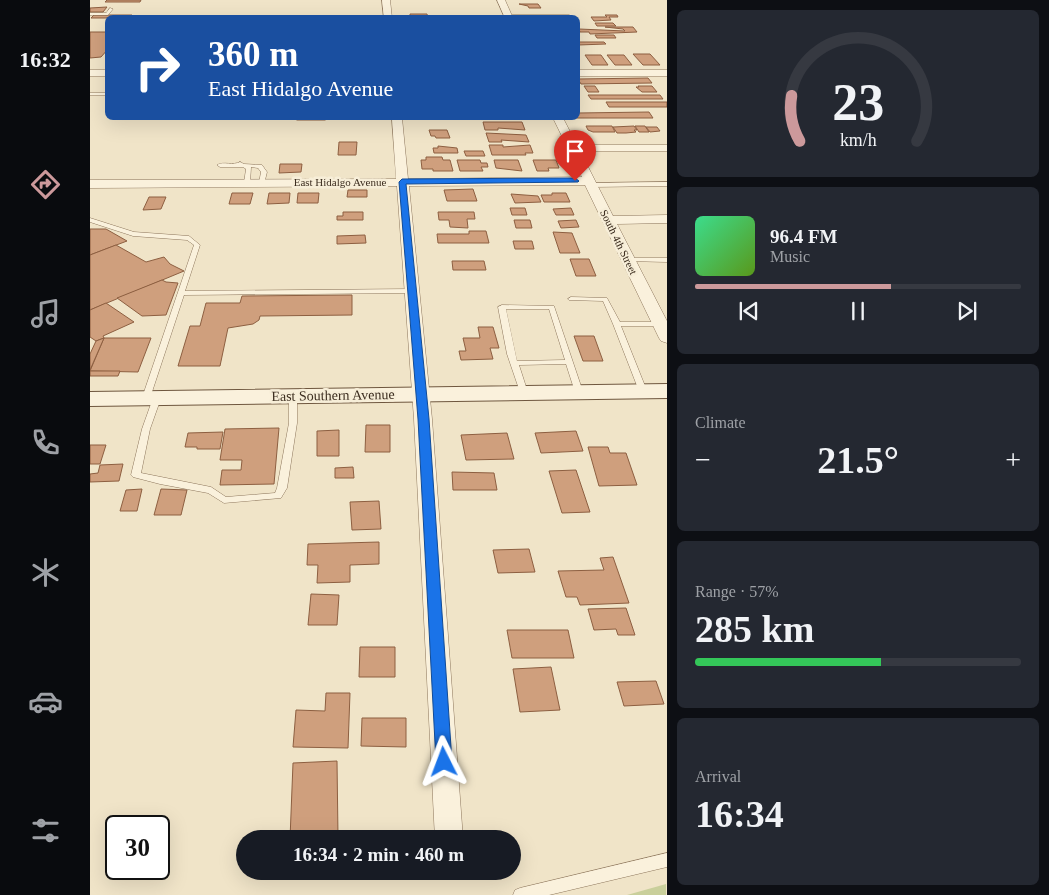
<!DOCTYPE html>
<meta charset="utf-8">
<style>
:root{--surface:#171b24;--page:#242831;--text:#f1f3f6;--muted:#9ea1a6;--line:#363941;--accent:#cc999b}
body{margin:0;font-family:"Times New Roman",serif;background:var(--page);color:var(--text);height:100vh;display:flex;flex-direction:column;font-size:19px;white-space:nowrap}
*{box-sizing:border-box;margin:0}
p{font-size:16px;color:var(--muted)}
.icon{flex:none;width:28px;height:28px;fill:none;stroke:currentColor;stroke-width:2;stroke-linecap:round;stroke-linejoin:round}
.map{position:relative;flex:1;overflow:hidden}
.details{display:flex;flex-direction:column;gap:10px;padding:10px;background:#0d0f14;width:382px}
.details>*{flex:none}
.hud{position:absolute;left:15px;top:15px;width:475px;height:105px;border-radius:8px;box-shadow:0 5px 20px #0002;background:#1a4fa0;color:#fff;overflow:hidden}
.speed{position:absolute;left:15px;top:815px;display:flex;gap:10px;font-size:25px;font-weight:700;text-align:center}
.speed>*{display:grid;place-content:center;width:65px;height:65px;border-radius:50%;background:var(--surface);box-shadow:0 5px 20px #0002;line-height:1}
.speed .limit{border:2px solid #111;border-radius:8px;background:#fff;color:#111}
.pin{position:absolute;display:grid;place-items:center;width:42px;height:42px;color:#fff;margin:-51px -21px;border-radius:50% 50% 50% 0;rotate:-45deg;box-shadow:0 0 5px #0007}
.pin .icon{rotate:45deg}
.me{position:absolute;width:55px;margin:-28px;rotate:357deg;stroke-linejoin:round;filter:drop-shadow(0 0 4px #0008)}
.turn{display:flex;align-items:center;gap:18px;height:105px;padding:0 20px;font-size:22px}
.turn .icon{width:65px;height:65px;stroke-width:2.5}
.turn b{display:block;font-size:35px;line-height:42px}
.big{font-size:38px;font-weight:800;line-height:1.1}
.details .widget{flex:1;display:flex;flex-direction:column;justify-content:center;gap:8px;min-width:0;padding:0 18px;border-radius:8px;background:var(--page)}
.details .dial{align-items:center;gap:0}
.dial svg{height:130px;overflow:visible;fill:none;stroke:var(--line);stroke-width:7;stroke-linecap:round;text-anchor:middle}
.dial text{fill:var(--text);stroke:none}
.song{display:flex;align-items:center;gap:15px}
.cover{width:60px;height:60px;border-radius:8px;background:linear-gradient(135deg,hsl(150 70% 55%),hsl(90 70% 35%))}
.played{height:5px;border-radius:2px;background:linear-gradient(90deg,var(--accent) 60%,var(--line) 60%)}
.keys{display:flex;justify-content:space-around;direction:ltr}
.heat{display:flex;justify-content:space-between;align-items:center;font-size:28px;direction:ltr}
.charge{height:8px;border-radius:4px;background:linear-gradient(90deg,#34c759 57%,var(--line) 0)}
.trip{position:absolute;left:146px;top:830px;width:285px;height:50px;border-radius:25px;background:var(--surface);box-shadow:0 5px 20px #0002;font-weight:800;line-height:50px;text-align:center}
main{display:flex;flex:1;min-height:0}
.dock{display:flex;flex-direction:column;width:90px;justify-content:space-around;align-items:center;background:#090b0e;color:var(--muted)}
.dock .icon{width:35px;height:35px}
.dock .active{color:var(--accent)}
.dock b{font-size:22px;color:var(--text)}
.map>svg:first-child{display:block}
</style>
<main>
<nav class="dock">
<b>16:32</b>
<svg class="icon active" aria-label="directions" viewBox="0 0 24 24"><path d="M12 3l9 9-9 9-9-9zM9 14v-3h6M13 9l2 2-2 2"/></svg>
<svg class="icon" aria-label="music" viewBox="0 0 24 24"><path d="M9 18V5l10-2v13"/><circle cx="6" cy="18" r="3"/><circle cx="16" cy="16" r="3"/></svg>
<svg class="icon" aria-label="phone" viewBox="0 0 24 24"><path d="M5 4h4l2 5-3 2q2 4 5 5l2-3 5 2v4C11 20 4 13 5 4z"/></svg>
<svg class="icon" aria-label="climate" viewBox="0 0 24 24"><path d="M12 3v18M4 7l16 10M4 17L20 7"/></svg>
<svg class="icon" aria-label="car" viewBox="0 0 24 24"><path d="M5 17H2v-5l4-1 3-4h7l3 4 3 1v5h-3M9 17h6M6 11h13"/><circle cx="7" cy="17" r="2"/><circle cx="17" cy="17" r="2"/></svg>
<svg class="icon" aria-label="filters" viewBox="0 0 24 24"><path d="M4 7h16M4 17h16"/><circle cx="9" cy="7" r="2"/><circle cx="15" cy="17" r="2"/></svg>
</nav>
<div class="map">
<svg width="577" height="895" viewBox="0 0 577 895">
<rect width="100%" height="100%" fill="#f0e4c8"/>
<!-- green -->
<path fill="#c9cf9b" d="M576 884V895H537Z"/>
<!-- building -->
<g fill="#cf9f7d" stroke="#8d5f41">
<path d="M17 0H51L50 2H15Z"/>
<path d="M429 4H448L451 8H439L438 6Z"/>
<path d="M17 7 13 12H0V8Z"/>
<path d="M320 14H337L338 18 320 17Z"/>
<path d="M4 15H42L40 18H1Z"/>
<path d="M515 15H527L528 17H519L521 20 504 21 501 17H517Z"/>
<path d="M505 23H523L526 26H507Z"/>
<path d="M515 27H543L547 32 500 34 499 32H490L489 29 535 31 533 29Z"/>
<path d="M0 32H18V49L11 57 0 58Z"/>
<path d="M505 35H524L526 38H507Z"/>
<path d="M488 42H514L516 44 488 45Z"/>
<path d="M543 54H560L570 65H553Z"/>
<path d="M495 55H511L518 65H502Z"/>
<path d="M517 55H534L542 65H525Z"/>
<path d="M558 78 562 83 491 84 488 79Z"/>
<path d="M494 86H505L509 92H498Z"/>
<path d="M548 86H562L567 92H552L546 87H549Z"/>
<path d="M498 95H570L573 99H501Z"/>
<path d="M516 102H577V107H519Z"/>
<path d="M559 112 563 118H486L488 113Z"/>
<rect x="207" y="118" width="28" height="2"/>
<path d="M393 122H432L435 130 408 128V130H395Z"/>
<path d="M496 126H522L525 132H503L498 130Z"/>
<path d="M544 126 547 130H544L546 132 536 133H527L523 127Z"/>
<path d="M545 126H555L559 132H549Z"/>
<path d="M556 127H567L570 131 560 132Z"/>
<path d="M339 130H357L360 138H346L345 136H341Z"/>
<path d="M396 133 436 135 439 142 411 140 412 142H399Z"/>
<path d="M249 142H267L266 155H248Z"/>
<path d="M399 145H413V147L440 145 443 153H435L436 155H402Z"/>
<path d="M348 146 367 148 368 153H344L343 148H348Z"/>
<path d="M374 151H393L395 156H376Z"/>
<path d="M336 157H352L353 160H360L363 171H343V169H332L331 160H336Z"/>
<path d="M367 160H390L391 163H397L398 167H391L393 171H370Z"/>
<path d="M404 160H428L432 171 406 168Z"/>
<path d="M443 160H466L469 168H458L459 171H447Z"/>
<path d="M190 164H212L211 172 189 173Z"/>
<path d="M383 189 387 201H357L354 190Z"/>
<path d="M258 190H277V197H257Z"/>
<path d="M142 193H163L160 204H139Z"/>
<path d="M179 193H200L199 203 177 204Z"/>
<path d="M208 193H229L228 203H207Z"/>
<path d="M462 193H476L480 202H454L451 195H462Z"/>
<path d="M421 194 448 196 451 202 425 203Z"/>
<path d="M59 197H76L71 209 53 210Z"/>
<path d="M420 208H435L437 215H422Z"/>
<path d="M481 208 484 215H466L463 209Z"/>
<path d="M253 212H273V220H247V216H253Z"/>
<path d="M348 212H384L385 219H377L378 228 360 227 359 220H349Z"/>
<path d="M424 220H440L442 228H426Z"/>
<path d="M486 220 489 227 471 228 468 221Z"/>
<path d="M0 229H16L37 241 0 255Z"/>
<path d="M379 231H396L399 243H348L347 234H379Z"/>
<path d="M463 232 482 233 490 253H470Z"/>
<path d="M275 235 276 243 247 244V236Z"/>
<path d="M423 241H442L444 249H425Z"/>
<path d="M26 245 56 262 74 257 80 264 94 271 0 310V255Z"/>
<path d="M480 259H499L506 276H486Z"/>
<path d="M362 261H394L396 270H363Z"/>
<path d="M72 280 76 282 88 283 76 315 52 316 27 298Z"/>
<path d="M262 295V315L170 316 169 320 163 324 138 328 130 366H88L100 326H110L116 303H150L152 296Z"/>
<path d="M16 303 44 322 13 336 14 338 6 341 0 337V310Z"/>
<path d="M388 327H403L409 348H400L403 359 371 360 369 351H376L373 338H390Z"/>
<path d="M484 336H504L513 361H493Z"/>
<path d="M14 338H61L48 372 0 371Z"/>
<path d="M14 338 0 370V354L6 341Z"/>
<path d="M0 371H30L28 376H0Z"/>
<path d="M276 425H300V452H275Z"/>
<path d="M189 428 184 484 130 485 132 470H151L152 460H130L135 429Z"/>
<path d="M249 430V456H227V431Z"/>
<path d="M486 431 493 451 451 453 445 433Z"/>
<path d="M133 432 130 449H107V447H95L98 433Z"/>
<path d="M417 433 424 459 376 460 371 435Z"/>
<path d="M0 445H16L10 464H0Z"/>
<path d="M498 447H518L520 453H536L547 485 509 486Z"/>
<path d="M33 464 29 481 0 482V474L8 473 10 465Z"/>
<path d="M263 467 264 478H245V468Z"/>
<path d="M486 470 500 512 472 513 459 471Z"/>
<path d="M362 472 404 473 407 490H363Z"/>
<path d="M52 489 47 511H30L36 490Z"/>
<path d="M71 489 97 490 91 515H64Z"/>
<path d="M289 501 291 529 262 530 260 502Z"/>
<path d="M289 542V564L260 565V582L227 583 228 565H217L218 544Z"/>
<path d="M439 549 445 572 408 573 403 550Z"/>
<path d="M523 557 539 603 490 605 487 597H476L468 571 514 570 510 558Z"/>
<path d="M221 594 249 595 247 625H218Z"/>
<path d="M536 608 545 635H528L526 629 504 630 498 609Z"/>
<path d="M417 630H478L484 658H422Z"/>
<path d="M270 647H305V677H269Z"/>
<path d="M461 667 470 710 430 712 423 669Z"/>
<path d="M566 681 574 704 534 706 527 682Z"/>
<path d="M236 693H260L258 748 203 747 206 710 235 711Z"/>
<path d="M272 718H316V747L271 746Z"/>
<path d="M247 761 248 837H264V839H200L203 763Z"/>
<path d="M199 871H265V872L199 875Z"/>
</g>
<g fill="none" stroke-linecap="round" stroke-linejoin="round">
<defs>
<g id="service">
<path d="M20 8 23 9 18 15H0V13H16Z"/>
<path d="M418 15H479L481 16 417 17Z"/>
<rect x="0" y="93" width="18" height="2"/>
<path d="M150 162 154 164 172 165 177 172 174 184 169 183 171 172 168 168 161 167 160 183 157 185 154 183 156 169 153 167H130L127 165C134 161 143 166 150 162Z"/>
<path d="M577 182V186L501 187 498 185 501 183Z"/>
<path d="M0 218 44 232 99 236 110 245 95 291 322 289 325 291 322 293 94 295 60 398 56 400 52 398 104 245 97 240 43 236 0 222Z"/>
<path d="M538 258H577V262L536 261V259Z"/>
<path d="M481 297 517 298 530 322H573V326H531L557 391 556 393H550L549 391 523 324 513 301 479 300 478 299Z"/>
<path d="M412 305 464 306 493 392 492 394H486L485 392 476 364 429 365 438 393 437 395H431L417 354 408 307ZM416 309H459L475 360 427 361Z"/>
<path d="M200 394H206L207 396V423L197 488 191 498 134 503 118 493 70 484 43 477 41 475 52 429 63 398 67 396 71 398 60 429 51 473 121 487 136 497 185 493 187 488 199 423V396Z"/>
<path d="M577 853V867L459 895H423L425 890 430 888Z"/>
</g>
<g id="minor">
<path d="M292 0H300L302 18H294Z"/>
<path d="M407 0H415L423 18H415Z"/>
<rect x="0" y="70" width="18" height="6"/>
<rect x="488" y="70" width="89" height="6"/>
<path d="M302 118H312L318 179 492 177 463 118H473L487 145H577V151H490L523 216 577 215V223L527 224 577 321V343L571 341 569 338 495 185 319 186 342 419 373 839H345L324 419 307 186 0 188V180L306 179Z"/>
</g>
<path id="secondary" d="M577 384V398L0 406V392Z"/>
</defs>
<!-- service casing -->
<use href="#service" stroke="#8d765c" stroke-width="1"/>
<!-- minor casing -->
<use href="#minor" stroke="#8d765c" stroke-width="1"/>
<!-- secondary casing -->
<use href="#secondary" stroke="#6f573f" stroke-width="2"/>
<!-- service -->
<use href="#service" fill="#faf1dc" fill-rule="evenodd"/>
<!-- minor -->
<use href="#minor" fill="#faf1dc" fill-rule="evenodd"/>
<!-- secondary -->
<use href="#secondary" fill="#faf1dc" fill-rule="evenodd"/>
</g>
<!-- route -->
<path fill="#1a73e8" stroke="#114b97" d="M485 178 489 181 488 182 316 184 339 419 362 762 360 768 354 770 348 768 346 762 328 419 309 182 312 179Z"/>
<g text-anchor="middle" stroke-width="5" stroke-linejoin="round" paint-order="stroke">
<!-- far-street labels -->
<g font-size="11" fill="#3d2e20" stroke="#f7eed8">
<text x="250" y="186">East Hidalgo Avenue</text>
<text transform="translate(529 242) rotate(64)" y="4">South 4th Street</text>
</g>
<!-- street labels -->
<g font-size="14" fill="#3d2e20" stroke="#f7eed8">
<text transform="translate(243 395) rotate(-1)" y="5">East Southern Avenue</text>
</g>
</g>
</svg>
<div class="speed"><div class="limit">30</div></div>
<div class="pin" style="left:485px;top:181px;background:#d93025"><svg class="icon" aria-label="arrive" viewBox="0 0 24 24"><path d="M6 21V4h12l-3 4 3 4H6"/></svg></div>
<svg class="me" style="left:354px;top:762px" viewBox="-20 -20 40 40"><path d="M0-17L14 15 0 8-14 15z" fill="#1a73e8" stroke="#fff" stroke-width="4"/></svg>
<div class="trip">16:34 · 2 min · 460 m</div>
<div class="hud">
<div class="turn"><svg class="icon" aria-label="right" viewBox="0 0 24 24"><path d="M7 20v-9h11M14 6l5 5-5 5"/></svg><div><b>360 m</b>East Hidalgo Avenue</div></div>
</div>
</div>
<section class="details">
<div class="widget dial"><svg viewBox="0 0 100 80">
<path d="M14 69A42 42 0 1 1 86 69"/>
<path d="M14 69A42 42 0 0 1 9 41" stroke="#cc999b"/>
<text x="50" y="56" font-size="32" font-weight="700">23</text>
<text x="50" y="72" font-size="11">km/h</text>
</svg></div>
<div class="widget">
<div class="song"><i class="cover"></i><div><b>96.4 FM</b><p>Music</p></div></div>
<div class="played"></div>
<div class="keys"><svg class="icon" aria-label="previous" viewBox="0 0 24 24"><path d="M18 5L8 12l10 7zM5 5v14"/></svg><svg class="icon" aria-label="pause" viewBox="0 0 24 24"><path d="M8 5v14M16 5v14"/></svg><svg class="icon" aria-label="next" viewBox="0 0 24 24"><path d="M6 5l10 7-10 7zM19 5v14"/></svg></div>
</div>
<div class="widget"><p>Climate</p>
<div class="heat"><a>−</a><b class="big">21.5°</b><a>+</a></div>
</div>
<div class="widget"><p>Range · 57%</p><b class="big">285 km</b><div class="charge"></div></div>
<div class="widget"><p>Arrival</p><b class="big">16:34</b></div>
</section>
</main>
